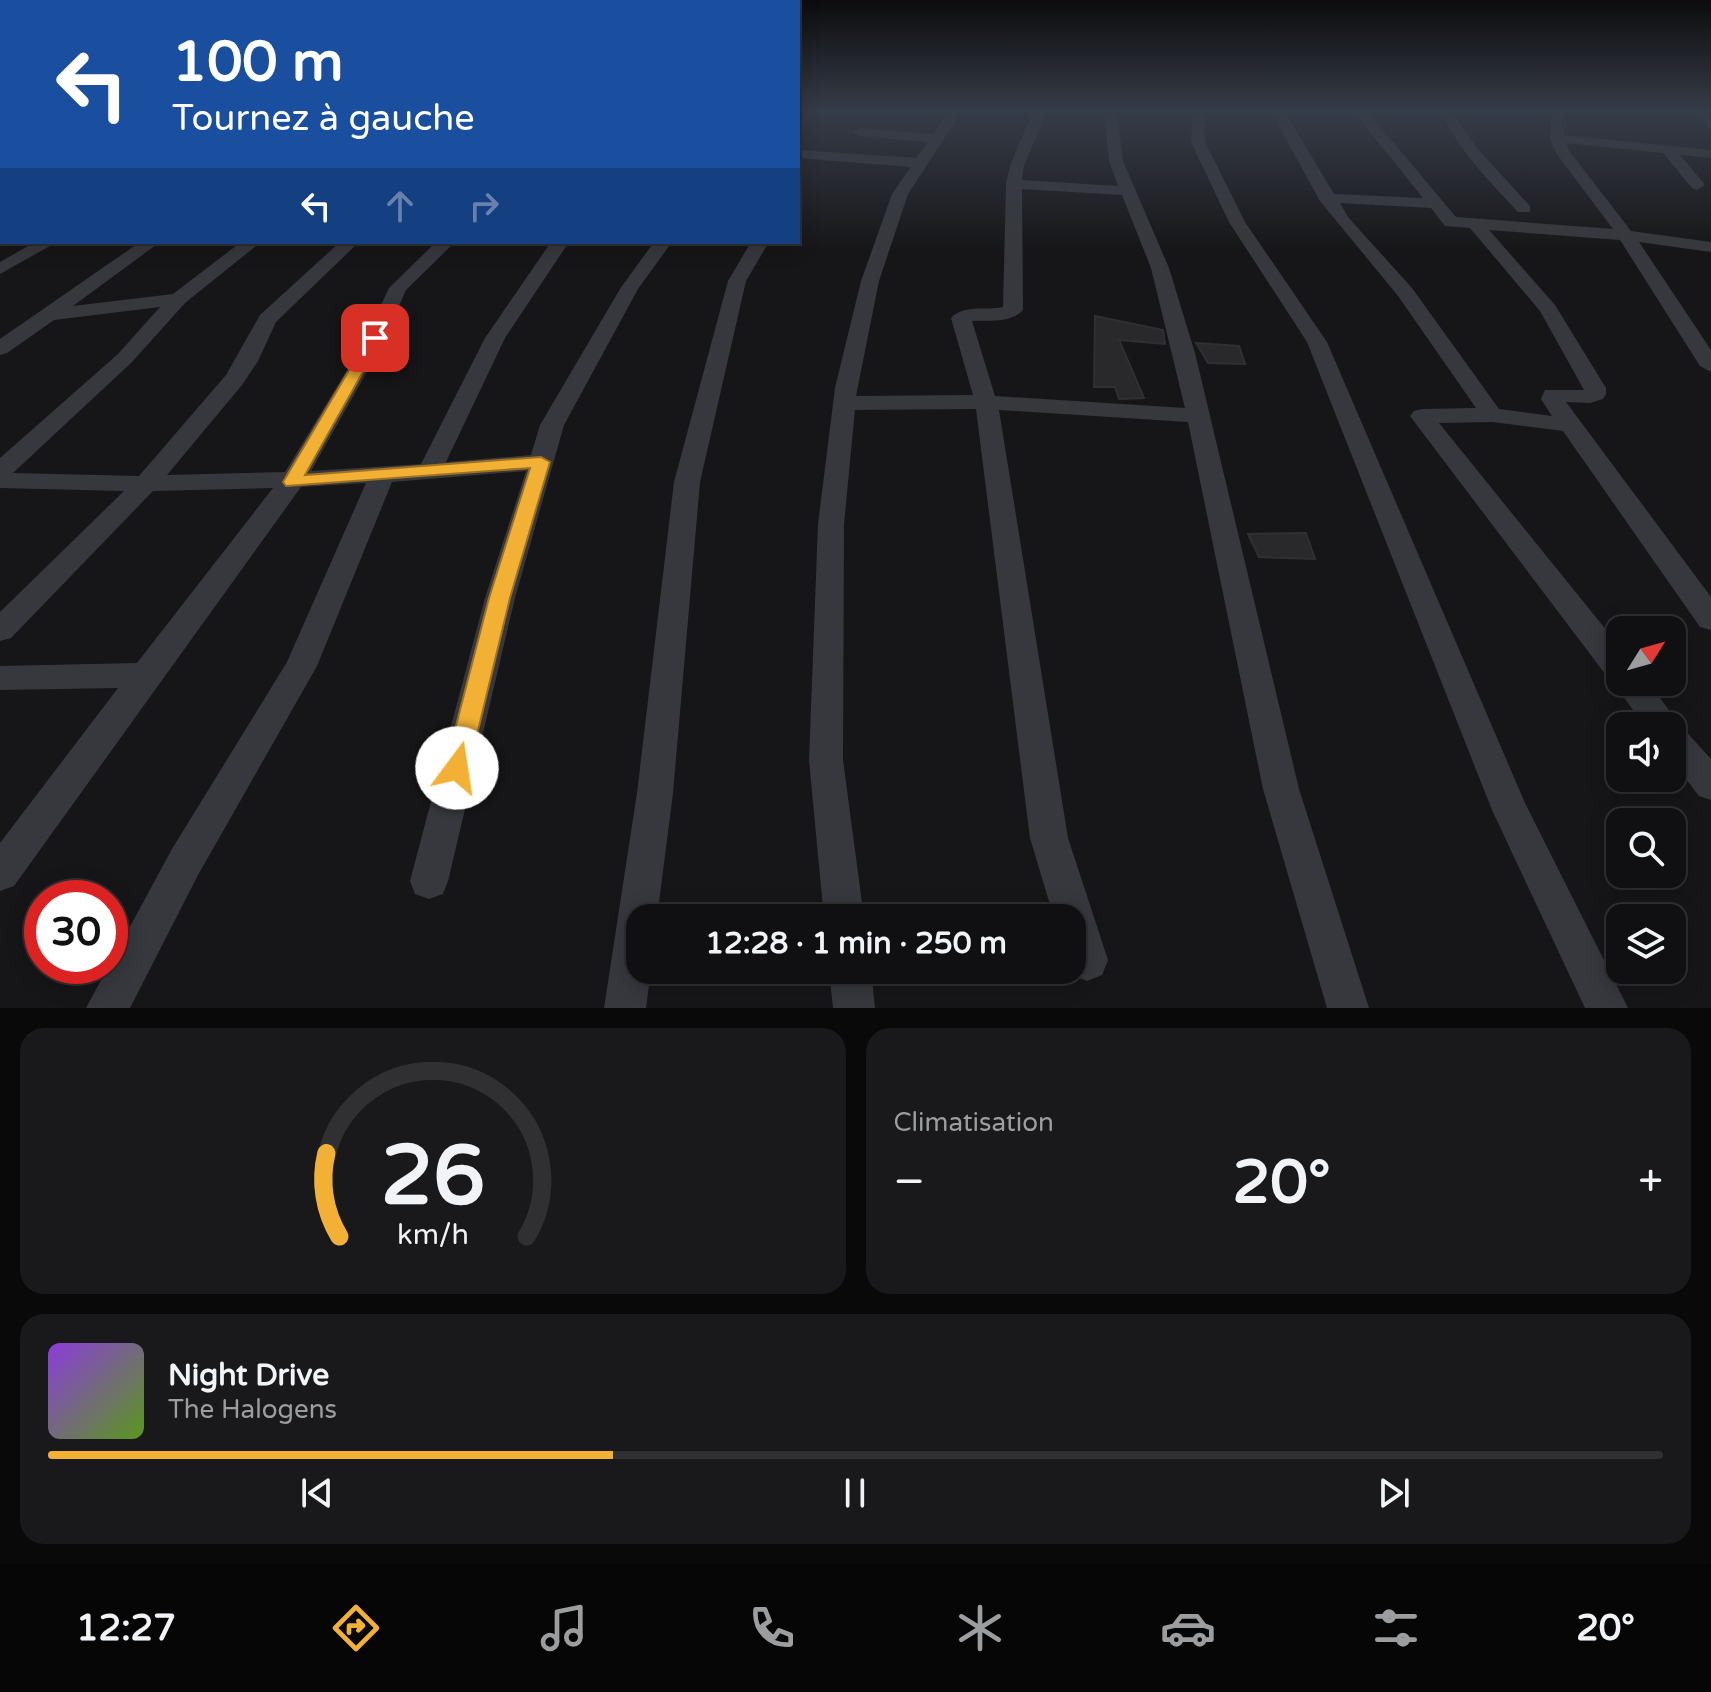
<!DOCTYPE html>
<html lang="fr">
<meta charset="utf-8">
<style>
:root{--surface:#101012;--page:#19191b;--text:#f1f3f6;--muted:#9c9d9f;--line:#303032;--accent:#f2b134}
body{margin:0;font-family:"Varela Round",sans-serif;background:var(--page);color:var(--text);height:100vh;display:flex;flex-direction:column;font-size:30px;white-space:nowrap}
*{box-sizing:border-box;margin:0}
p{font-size:26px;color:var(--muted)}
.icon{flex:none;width:44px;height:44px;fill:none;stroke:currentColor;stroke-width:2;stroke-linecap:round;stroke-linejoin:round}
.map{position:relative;height:1008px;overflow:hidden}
.details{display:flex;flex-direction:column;gap:20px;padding:20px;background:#09090a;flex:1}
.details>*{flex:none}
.guide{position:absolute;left:0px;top:0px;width:800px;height:244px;box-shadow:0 4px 20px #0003,0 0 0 2px var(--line);background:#1a4fa0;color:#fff;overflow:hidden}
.needle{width:52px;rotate:53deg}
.fabs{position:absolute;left:1606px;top:616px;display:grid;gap:16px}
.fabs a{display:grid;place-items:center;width:80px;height:80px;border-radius:16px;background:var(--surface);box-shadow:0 4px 20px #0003,0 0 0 2px var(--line);font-size:40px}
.speed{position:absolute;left:24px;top:880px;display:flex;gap:16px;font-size:40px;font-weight:700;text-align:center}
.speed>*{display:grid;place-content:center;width:104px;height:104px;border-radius:50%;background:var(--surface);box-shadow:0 4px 20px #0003,0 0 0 2px var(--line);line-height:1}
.speed .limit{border:12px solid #d22;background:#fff;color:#111}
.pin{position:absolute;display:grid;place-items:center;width:68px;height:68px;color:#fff;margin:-34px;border-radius:16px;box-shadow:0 4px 12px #0006}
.me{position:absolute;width:88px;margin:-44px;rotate:14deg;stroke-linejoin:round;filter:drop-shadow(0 0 6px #0008)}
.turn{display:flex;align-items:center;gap:28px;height:168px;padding:0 40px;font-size:36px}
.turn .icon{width:104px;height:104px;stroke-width:2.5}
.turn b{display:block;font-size:56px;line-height:68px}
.lanes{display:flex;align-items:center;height:76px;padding:0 40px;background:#0003;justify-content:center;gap:40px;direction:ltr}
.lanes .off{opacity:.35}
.big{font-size:60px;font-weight:700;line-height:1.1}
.details .widget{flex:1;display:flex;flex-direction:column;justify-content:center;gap:12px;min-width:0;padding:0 28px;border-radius:24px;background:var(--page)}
.details .dial{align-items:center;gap:0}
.dial svg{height:208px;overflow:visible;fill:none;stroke:var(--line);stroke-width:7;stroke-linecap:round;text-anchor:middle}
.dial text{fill:var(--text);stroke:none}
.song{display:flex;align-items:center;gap:24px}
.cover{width:96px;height:96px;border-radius:12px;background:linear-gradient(135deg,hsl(270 70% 55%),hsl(90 70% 35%))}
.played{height:8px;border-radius:4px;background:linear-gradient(90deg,var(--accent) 35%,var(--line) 35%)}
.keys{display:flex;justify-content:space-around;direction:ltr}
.heat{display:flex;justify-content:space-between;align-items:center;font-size:44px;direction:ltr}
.details .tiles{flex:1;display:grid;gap:20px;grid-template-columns:1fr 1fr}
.widget:last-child{grid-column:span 2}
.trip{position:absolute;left:626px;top:904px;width:460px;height:80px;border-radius:24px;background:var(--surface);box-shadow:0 4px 20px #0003,0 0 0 2px var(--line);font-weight:700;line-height:80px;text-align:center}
.dock{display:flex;height:128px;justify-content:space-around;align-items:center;background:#060607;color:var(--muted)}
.dock .icon{width:56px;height:56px}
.dock .current{color:var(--accent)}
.dock b{font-size:36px;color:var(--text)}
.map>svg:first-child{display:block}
</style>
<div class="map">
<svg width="1711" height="1008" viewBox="0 0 1711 1008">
<rect width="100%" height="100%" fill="#161618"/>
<!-- building -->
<g fill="#29292c" stroke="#303034" stroke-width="2">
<path d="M1095 316 1163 330 1165 344 1119 340 1144 398 1119 399 1115 387H1094Z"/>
<path d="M1196 343 1239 346 1245 364 1208 363Z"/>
<path d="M1306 533 1315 559 1259 557 1248 534Z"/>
</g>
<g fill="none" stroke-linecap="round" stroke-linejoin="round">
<!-- street -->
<g fill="#37383d" fill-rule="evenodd">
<path d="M949 111H962L908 194 879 281 856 396 973 395 951 318C964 304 986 311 1003 307L1006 184 1010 166 1033 111H1047L1024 166 1022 180 1118 186 1109 161 1104 111H1117L1123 161 1169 268 1195 353 1299 789 1369 1008H1327L1263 789 1188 422 999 410 1068 838 1108 960 1102 975 1087 981 1072 975 1071 970 1072 918H1054L1030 838 976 409 855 410 844 524 843 760 864 918H824L809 760 818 524 835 388 861 281 892 194 911 167 798 158V150L916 158 928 142 860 136 853 132 860 128 933 134ZM1022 189 1122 195 1151 268 1185 408 995 396 972 321C989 320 1010 324 1023 310Z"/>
<path d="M1193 111H1206L1205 142 1245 222 1327 342 1525 803 1628 1008H1585L1492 810 1307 342 1229 222 1191 142Z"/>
<path d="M1274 111H1287L1289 119 1334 194 1423 198 1353 111H1367L1456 217 1613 229 1556 153 1550 138 1552 111H1565L1564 135 1711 150V158L1680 155 1705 185 1697 190 1692 188 1663 153 1566 143 1570 152 1631 231 1711 242V252L1639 242 1711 350V372L1700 366 1620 240 1489 230 1555 305 1606 388V394L1603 399 1590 403 1566 402 1711 597V630L1700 627 1563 431 1492 422 1439 423 1620 647V682H1648L1680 725 1711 759V800L1699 796 1672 761V726H1645L1619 691 1615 681 1609 679 1410 416 1414 411 1422 409 1476 408 1398 296 1320 201 1275 119ZM1340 203 1431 208 1445 226 1470 228 1540 311 1584 390H1545L1541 399 1552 416 1499 409 1412 288 1348 217Z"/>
<path d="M1440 111H1452L1476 147 1530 206V212H1518C1489 181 1459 150 1440 111Z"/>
<path d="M1694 111H1708L1711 115V128L1706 127Z"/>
<rect x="0" y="185" width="2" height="10"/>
<path d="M35 242H57L0 274V262Z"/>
<path d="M140 242H160L73 306 173 294 241 242H261L185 303 132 362 13 473 139 476 226 375 260 315 340 242H359L276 322 258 361 242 385 167 475 285 472 361 347 389 288 436 242H455L406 290 381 347 311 471 421 464 485 338 551 242H569L505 338 446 462 531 455 540 425 620 289 654 242H672L638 289 564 425 515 598 448 881 443 894 429 899 415 894 410 881 485 598 526 471 392 482 317 666 198 875 130 1008H86L172 849 287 662 366 483 301 487 14 886 0 891V843L118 688 0 690V666L137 663 273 488 153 491 11 638 0 641V612L124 491 0 488V458L118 354 160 307 54 320 7 353 0 355V339Z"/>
<path d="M751 242H769L746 281 700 482 673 793 657 918H640V970H651L646 1008H604L637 793 674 482 728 281Z"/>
<path d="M829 970H871L875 1008H833Z"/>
</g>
</g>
<!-- sky -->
<linearGradient id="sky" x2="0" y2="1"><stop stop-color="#0c0c0d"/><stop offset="0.44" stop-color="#363c48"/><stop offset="1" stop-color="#363c48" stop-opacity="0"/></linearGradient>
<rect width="1711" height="252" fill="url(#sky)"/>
<!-- route -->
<path fill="#f2b134" stroke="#9d7322" stroke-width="2" d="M375 333 382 338 305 475 541 457 550 462 510 598 469 768 466 775 457 778 448 775 445 768 489 598 530 468 286 486 283 482 368 338Z"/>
</svg>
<div class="fabs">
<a><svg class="needle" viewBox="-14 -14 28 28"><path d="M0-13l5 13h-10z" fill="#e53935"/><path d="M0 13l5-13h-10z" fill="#9c9d9f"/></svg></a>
<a><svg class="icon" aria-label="sound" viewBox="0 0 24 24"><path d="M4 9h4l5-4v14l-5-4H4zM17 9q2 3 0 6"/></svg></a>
<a><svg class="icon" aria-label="search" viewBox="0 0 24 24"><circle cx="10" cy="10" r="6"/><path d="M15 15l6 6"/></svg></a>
<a><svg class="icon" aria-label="layers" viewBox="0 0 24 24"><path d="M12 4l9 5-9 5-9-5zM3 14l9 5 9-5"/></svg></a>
</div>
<div class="speed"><div class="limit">30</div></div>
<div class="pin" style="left:375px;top:338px;background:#d93025"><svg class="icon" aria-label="arrive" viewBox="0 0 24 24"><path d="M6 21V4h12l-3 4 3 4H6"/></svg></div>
<svg class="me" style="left:457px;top:768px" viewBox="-20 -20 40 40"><circle r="19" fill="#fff"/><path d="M0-13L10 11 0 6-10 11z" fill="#f2b134"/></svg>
<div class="trip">12:28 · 1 min · 250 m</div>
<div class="guide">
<div class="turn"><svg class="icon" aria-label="left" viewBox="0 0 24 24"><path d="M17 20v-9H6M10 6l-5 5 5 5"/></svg><div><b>100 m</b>Tournez à gauche</div></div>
<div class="lanes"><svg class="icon" aria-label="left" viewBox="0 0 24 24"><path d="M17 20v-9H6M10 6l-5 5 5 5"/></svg><svg class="icon off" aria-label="ahead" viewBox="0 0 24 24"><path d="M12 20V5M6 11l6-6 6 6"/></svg><svg class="icon off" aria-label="right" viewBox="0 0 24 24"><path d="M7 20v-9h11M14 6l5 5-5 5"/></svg></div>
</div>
</div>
<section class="details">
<div class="tiles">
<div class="widget dial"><svg viewBox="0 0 100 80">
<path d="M14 69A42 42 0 1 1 86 69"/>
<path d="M14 69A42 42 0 0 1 9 37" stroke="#f2b134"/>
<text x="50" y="56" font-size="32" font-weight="700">26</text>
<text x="50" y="72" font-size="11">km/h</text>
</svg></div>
<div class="widget"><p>Climatisation</p>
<div class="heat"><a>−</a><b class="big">20°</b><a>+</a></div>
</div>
<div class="widget">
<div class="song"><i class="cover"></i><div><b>Night Drive</b><p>The Halogens</p></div></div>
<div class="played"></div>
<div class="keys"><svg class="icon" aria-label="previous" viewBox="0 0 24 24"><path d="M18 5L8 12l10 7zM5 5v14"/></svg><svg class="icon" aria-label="pause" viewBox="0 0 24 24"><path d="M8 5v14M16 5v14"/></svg><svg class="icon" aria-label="next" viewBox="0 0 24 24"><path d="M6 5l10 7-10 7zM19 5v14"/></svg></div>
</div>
</div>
</section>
<nav class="dock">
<b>12:27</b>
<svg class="icon current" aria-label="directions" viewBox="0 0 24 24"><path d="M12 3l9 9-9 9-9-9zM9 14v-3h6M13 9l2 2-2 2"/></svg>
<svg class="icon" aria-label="music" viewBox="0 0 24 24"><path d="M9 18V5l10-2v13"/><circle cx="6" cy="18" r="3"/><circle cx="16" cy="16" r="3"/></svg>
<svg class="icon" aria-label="phone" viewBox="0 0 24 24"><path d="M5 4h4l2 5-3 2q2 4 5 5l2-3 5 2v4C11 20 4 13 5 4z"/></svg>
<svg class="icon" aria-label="climate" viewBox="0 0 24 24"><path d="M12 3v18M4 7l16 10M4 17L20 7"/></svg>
<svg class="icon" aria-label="car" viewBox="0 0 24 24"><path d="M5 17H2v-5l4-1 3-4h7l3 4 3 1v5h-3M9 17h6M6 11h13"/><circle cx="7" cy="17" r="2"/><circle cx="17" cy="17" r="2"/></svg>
<svg class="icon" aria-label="filters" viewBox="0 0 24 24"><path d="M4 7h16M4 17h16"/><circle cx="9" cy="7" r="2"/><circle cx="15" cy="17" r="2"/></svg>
<b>20°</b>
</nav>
